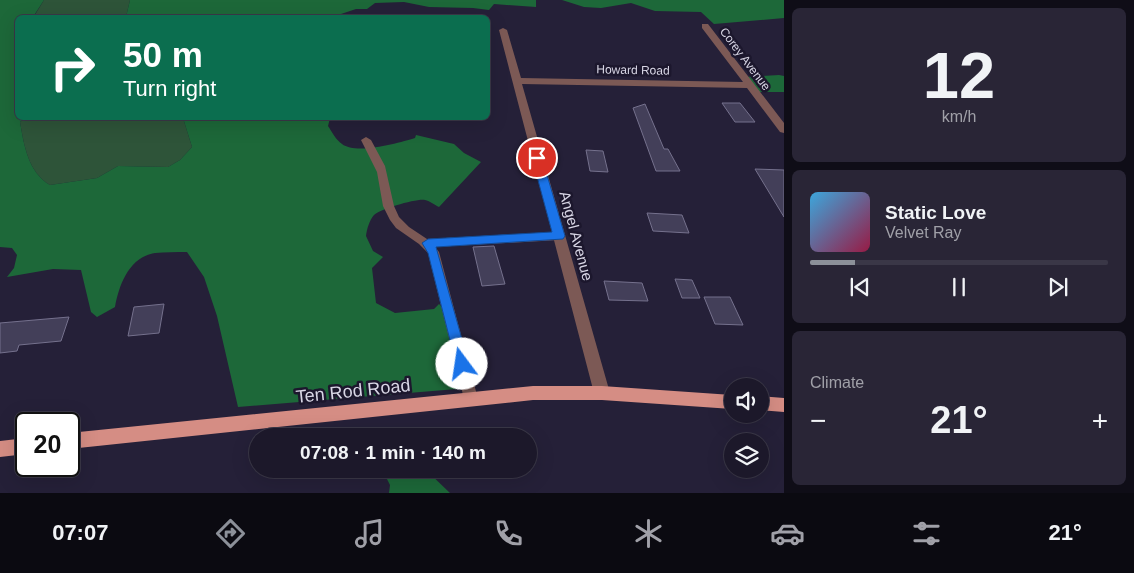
<!DOCTYPE html>
<meta charset="utf-8">
<style>
:root{--surface:#1c182a;--page:#292536;--text:#f1f3f6;--muted:#a0a0a8;--line:#3a3747;--accent:#8c9099}
body{margin:0;font-family:Helvetica,sans-serif;background:var(--page);color:var(--text);height:100vh;display:flex;flex-direction:column;font-size:19px;white-space:nowrap}
*{box-sizing:border-box;margin:0}
p{font-size:16px;color:var(--muted)}
.icon{flex:none;width:28px;height:28px;fill:none;stroke:currentColor;stroke-width:2;stroke-linecap:round;stroke-linejoin:round}
.map{position:relative;flex:1;overflow:hidden}
.side{display:flex;flex-direction:column;gap:8px;padding:8px;background:#0f0d17;width:350px}
.side>*{flex:none}
.banner{position:absolute;left:15px;top:15px;width:475px;height:105px;border-radius:8px;box-shadow:0 5px 20px #0002,0 0 0 1px var(--line);background:#0b6e4f;color:#fff;overflow:hidden}
.buttons{position:absolute;left:724px;top:378px;display:grid;gap:10px}
.buttons a{display:grid;place-items:center;width:45px;height:45px;border-radius:50%;background:var(--surface);box-shadow:0 5px 20px #0002,0 0 0 1px var(--line);font-size:25px}
.speed{position:absolute;left:15px;top:412px;display:flex;gap:10px;font-size:25px;font-weight:700;text-align:center}
.speed>*{display:grid;place-content:center;width:65px;height:65px;border-radius:50%;background:var(--surface);box-shadow:0 5px 20px #0002,0 0 0 1px var(--line);line-height:1}
.speed .limit{border:2px solid #111;border-radius:8px;background:#fff;color:#111}
.pin{position:absolute;display:grid;place-items:center;width:42px;height:42px;color:#fff;margin:-21px;border:2px solid #fff;border-radius:50%;box-shadow:0 1px 5px #0007}
.me{position:absolute;width:55px;margin:-28px;rotate:346deg;stroke-linejoin:round;filter:drop-shadow(0 0 4px #0008)}
.turn{display:flex;align-items:center;gap:18px;height:105px;padding:0 25px;font-size:22px}
.turn .icon{width:65px;height:65px;stroke-width:2.5}
.turn b{display:block;font-size:35px;line-height:42px}
.big{font-size:38px;font-weight:800;line-height:1.1}
.side .tile{flex:1;display:flex;flex-direction:column;justify-content:center;gap:8px;min-width:0;padding:0 18px;border-radius:8px;background:var(--page)}
.side .dial{align-items:center;gap:0}
.dial b{font-size:65px;line-height:1}
.song{display:flex;align-items:center;gap:15px}
.cover{width:60px;height:60px;border-radius:8px;background:linear-gradient(135deg,hsl(200 70% 55%),hsl(340 70% 35%))}
.played{height:5px;border-radius:2px;background:linear-gradient(90deg,var(--accent) 15%,var(--line) 15%)}
.keys{display:flex;justify-content:space-around;direction:ltr}
.heat{display:flex;justify-content:space-between;align-items:center;font-size:28px;direction:ltr}
.trip{position:absolute;left:249px;top:428px;width:288px;height:50px;border-radius:25px;background:var(--surface);box-shadow:0 5px 20px #0002,0 0 0 1px var(--line);font-weight:800;line-height:50px;text-align:center}
.tab-bar{display:flex;height:80px;justify-content:space-around;align-items:center;background:#0b0a11;color:var(--muted)}
.tab-bar .icon{width:35px;height:35px}
.tab-bar .selected{color:var(--accent)}
.tab-bar b{font-size:22px;color:var(--text)}
main{display:flex;flex:1;min-height:0}
.map>svg:first-child{display:block}
</style>
<main>
<div class="map">
<svg width="784" height="493" viewBox="0 0 784 493">
<rect width="100%" height="100%" fill="#252038"/>
<!-- green -->
<g fill="#2e5439">
<path d="M44 0H130L126 17 33 18Z"/>
<path d="M25 118H183L192 147 180 160 168 167 118 166 97 178 50 185C28 172 24 145 20 122Z"/>
</g>
<!-- forest -->
<g fill="#1d6839">
<path d="M0 0H44L33 17 18 18V118H25L20 122C24 145 28 172 50 185L97 178 118 166 168 167 180 160 192 147 183 118H330L328 126C332 132 336 140 342 144 356 155 399 143 415 138L416 135 454 144 464 153 481 162 439 207C435 205 430 201 425 200 418 198 380 209 374 215 369 221 367 229 366 236L373 251 383 257 372 268 376 303 395 313 434 309 439 304 451 316 469 388 238 407 217 316 204 277 187 252C176 252 165 252 155 253 129 257 119 285 115 307L97 317 91 312 81 270 53 269 7 277 14 268 17 255 12 248 0 247Z"/>
<path d="M130 0H536V7L494 4 489 10 473 8 429 7 404 2 375 3 367 9H356L338 15 337 17H126Z"/>
<path d="M562 0H784V18L714 24 701 12 655 11 631 3 601 8 584 7Z"/>
<path d="M779 75 784 76V92H756L745 77Z"/>
<path d="M382 469H425L450 493H389L390 485Z"/>
</g>
<!-- building -->
<g fill="#433f59" stroke="#75718d">
<path d="M722 103H740L755 122H735Z"/>
<path d="M645 104 664 149H668L680 171H656L633 108Z"/>
<path d="M586 150 603 151 608 172 590 171Z"/>
<path d="M755 169 784 170V217Z"/>
<path d="M647 213 682 215 689 233 653 231Z"/>
<path d="M494 246 505 284 482 286 473 247Z"/>
<path d="M675 279 692 280 700 298H682Z"/>
<path d="M604 281 642 283 648 301 609 300Z"/>
<path d="M704 297H730L743 325 715 324Z"/>
<path d="M164 304 159 333 128 336 134 307Z"/>
<path d="M69 317 61 341 19 345 17 351 0 353V323Z"/>
</g>
<g fill="none" stroke-linecap="round" stroke-linejoin="round">
<!-- service -->
<path fill="#7c5955" fill-rule="evenodd" d="M366 137 371 140 385 166 394 206 399 217 409 227 427 239 559 232 565 236 559 240 435 247 439 252 478 399 476 403 471 405 466 403 464 399 428 253 419 244 396 228 390 220 383 206 377 172 361 140Z"/>
<!-- minor -->
<path fill="#7c5955" fill-rule="evenodd" d="M702 24H708L784 123V133L780 132 747 88 522 84 610 393 607 398 602 400 597 398 594 393 499 30 503 28 507 30 521 78 743 82 702 28Z"/>
<!-- primary -->
<g fill="#d58d84" fill-rule="evenodd">
<path d="M533 386H602L732 395V409L602 400H533L69 449V433Z"/>
<path d="M760 396 784 398V412L760 410Z"/>
<path d="M26 438V454L0 457V441Z"/>
</g>
</g>
<!-- route -->
<path fill="#1a73e8" stroke="#114b97" d="M537 154 542 158 565 236 563 239 436 247 469 364 467 368H457L428 253 422 243 428 239 552 232 532 158Z"/>
<g text-anchor="middle" stroke-width="5" stroke-linejoin="round" paint-order="stroke">
<!-- far-street labels -->
<g font-size="12" fill="#d8d6e5" stroke="#1c172d">
<text transform="translate(745 59) rotate(53)" y="4">Corey Avenue</text>
<text transform="translate(633 70) rotate(1)" y="4">Howard Road</text>
</g>
<!-- street labels -->
<g font-size="15" fill="#d8d6e5" stroke="#1c172d">
<text transform="translate(576 236) rotate(75)" y="5">Angel Avenue</text>
</g>
<!-- near-street labels -->
<g font-size="18" fill="#d8d6e5" stroke="#1c172d">
<text transform="translate(353 391) rotate(-6)" y="6">Ten Rod Road</text>
</g>
</g>
</svg>
<div class="buttons">
<a><svg class="icon" aria-label="sound" viewBox="0 0 24 24"><path d="M4 9h4l5-4v14l-5-4H4zM17 9q2 3 0 6"/></svg></a>
<a><svg class="icon" aria-label="layers" viewBox="0 0 24 24"><path d="M12 4l9 5-9 5-9-5zM3 14l9 5 9-5"/></svg></a>
</div>
<div class="speed"><div class="limit">20</div></div>
<div class="pin" style="left:537px;top:158px;background:#d93025"><svg class="icon" aria-label="arrive" viewBox="0 0 24 24"><path d="M6 21V4h12l-3 4 3 4H6"/></svg></div>
<svg class="me" style="left:462px;top:364px" viewBox="-20 -20 40 40"><circle r="19" fill="#fff"/><path d="M0-13L10 11 0 6-10 11z" fill="#1a73e8"/></svg>
<div class="trip">07:08 · 1 min · 140 m</div>
<div class="banner">
<div class="turn"><svg class="icon" aria-label="right" viewBox="0 0 24 24"><path d="M7 20v-9h11M14 6l5 5-5 5"/></svg><div><b>50 m</b>Turn right</div></div>
</div>
</div>
<section class="side">
<div class="tile dial"><b>12</b><p>km/h</p></div>
<div class="tile">
<div class="song"><i class="cover"></i><div><b>Static Love</b><p>Velvet Ray</p></div></div>
<div class="played"></div>
<div class="keys"><svg class="icon" aria-label="previous" viewBox="0 0 24 24"><path d="M18 5L8 12l10 7zM5 5v14"/></svg><svg class="icon" aria-label="pause" viewBox="0 0 24 24"><path d="M8 5v14M16 5v14"/></svg><svg class="icon" aria-label="next" viewBox="0 0 24 24"><path d="M6 5l10 7-10 7zM19 5v14"/></svg></div>
</div>
<div class="tile"><p>Climate</p>
<div class="heat"><a>−</a><b class="big">21°</b><a>+</a></div>
</div>
</section>
</main>
<nav class="tab-bar">
<b>07:07</b>
<svg class="icon selected" aria-label="directions" viewBox="0 0 24 24"><path d="M12 3l9 9-9 9-9-9zM9 14v-3h6M13 9l2 2-2 2"/></svg>
<svg class="icon" aria-label="music" viewBox="0 0 24 24"><path d="M9 18V5l10-2v13"/><circle cx="6" cy="18" r="3"/><circle cx="16" cy="16" r="3"/></svg>
<svg class="icon" aria-label="phone" viewBox="0 0 24 24"><path d="M5 4h4l2 5-3 2q2 4 5 5l2-3 5 2v4C11 20 4 13 5 4z"/></svg>
<svg class="icon" aria-label="climate" viewBox="0 0 24 24"><path d="M12 3v18M4 7l16 10M4 17L20 7"/></svg>
<svg class="icon" aria-label="car" viewBox="0 0 24 24"><path d="M5 17H2v-5l4-1 3-4h7l3 4 3 1v5h-3M9 17h6M6 11h13"/><circle cx="7" cy="17" r="2"/><circle cx="17" cy="17" r="2"/></svg>
<svg class="icon" aria-label="filters" viewBox="0 0 24 24"><path d="M4 7h16M4 17h16"/><circle cx="9" cy="7" r="2"/><circle cx="15" cy="17" r="2"/></svg>
<b>21°</b>
</nav>
